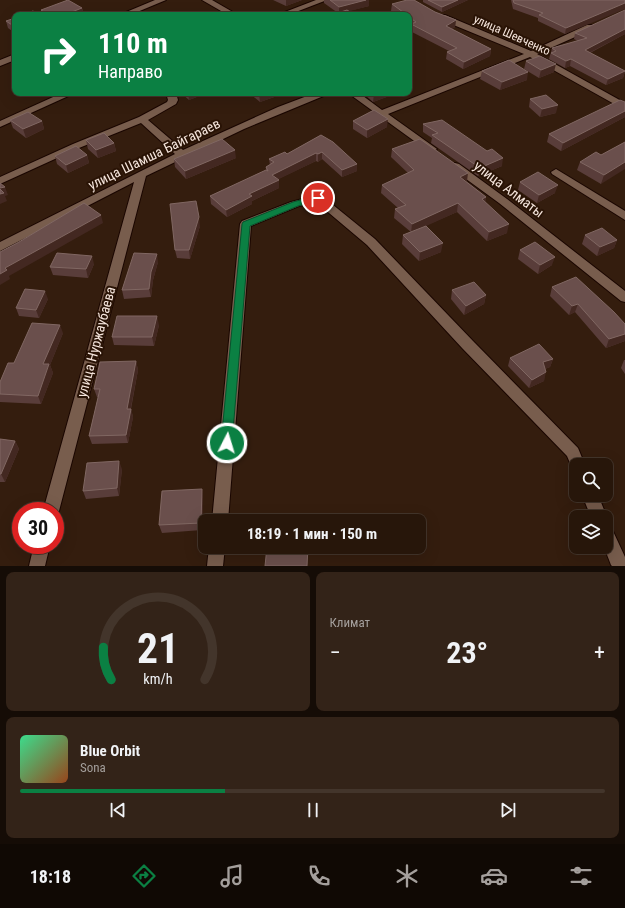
<!DOCTYPE html>
<html lang="ru">
<meta charset="utf-8">
<style>
:root{--surface:#27160a;--page:#332318;--text:#f1f3f6;--muted:#a49f9c;--line:#43352b;--accent:#0b8043}
body{margin:0;font-family:"Roboto Condensed",sans-serif;background:var(--page);color:var(--text);height:100vh;display:flex;flex-direction:column;font-size:15px;white-space:nowrap}
*{box-sizing:border-box;margin:0}
p{font-size:13px;color:var(--muted)}
.icon{flex:none;width:22px;height:22px;fill:none;stroke:currentColor;stroke-width:2;stroke-linecap:round;stroke-linejoin:round}
.map{position:relative;height:566px;overflow:hidden}
.sheet{display:flex;flex-direction:column;gap:6px;padding:6px;background:#150c06;flex:1}
.sheet>*{flex:none}
.guide{position:absolute;left:12px;top:12px;width:400px;height:84px;border-radius:8px;box-shadow:0 4px 16px #0002,0 0 0 1px var(--line);background:#0b8043;color:#fff;overflow:hidden}
.fabs{position:absolute;left:569px;top:458px;display:grid;gap:8px}
.fabs a{display:grid;place-items:center;width:44px;height:44px;border-radius:8px;background:var(--surface);box-shadow:0 4px 16px #0002,0 0 0 1px var(--line);font-size:20px}
.speed{position:absolute;left:12px;top:502px;display:flex;gap:8px;font-size:20px;font-weight:700;text-align:center}
.speed>*{display:grid;place-content:center;width:52px;height:52px;border-radius:50%;background:var(--surface);box-shadow:0 4px 16px #0002,0 0 0 1px var(--line);line-height:1}
.speed .limit{border:6px solid #d22;background:#fff;color:#111}
.pin{position:absolute;display:grid;place-items:center;width:34px;height:34px;color:#fff;margin:-17px;border:2px solid #fff;border-radius:50%;box-shadow:0 1px 4px #0007}
.me{position:absolute;width:44px;margin:-22px;rotate:5deg;stroke-linejoin:round;filter:drop-shadow(0 0 3px #0008)}
.turn{display:flex;align-items:center;gap:14px;height:84px;padding:0 20px;font-size:18px}
.turn .icon{width:52px;height:52px;stroke-width:2.5}
.turn b{display:block;font-size:28px;line-height:34px}
.big{font-size:30px;font-weight:700;line-height:1.1}
.sheet .tile{flex:1;display:flex;flex-direction:column;justify-content:center;gap:6px;min-width:0;padding:0 14px;border-radius:8px;background:var(--page)}
.sheet .dial{align-items:center;gap:0}
.dial svg{height:104px;overflow:visible;fill:none;stroke:var(--line);stroke-width:7;stroke-linecap:round;text-anchor:middle}
.dial text{fill:var(--text);stroke:none}
.song{display:flex;align-items:center;gap:12px}
.cover{width:48px;height:48px;border-radius:6px;background:linear-gradient(135deg,hsl(150 70% 55%),hsl(20 70% 35%))}
.played{height:4px;border-radius:2px;background:linear-gradient(90deg,var(--accent) 35%,var(--line) 35%)}
.keys{display:flex;justify-content:space-around;direction:ltr}
.heat{display:flex;justify-content:space-between;align-items:center;font-size:22px;direction:ltr}
.sheet .tiles{flex:1;display:grid;gap:6px;grid-template-columns:1fr 1fr}
.tile:last-child{grid-column:span 2}
.trip{position:absolute;left:198px;top:514px;width:228px;height:40px;border-radius:8px;background:var(--surface);box-shadow:0 4px 16px #0002,0 0 0 1px var(--line);font-weight:700;line-height:40px;text-align:center}
.tab-bar{display:flex;height:64px;justify-content:space-around;align-items:center;background:#100904;color:var(--muted)}
.tab-bar .icon{width:28px;height:28px}
.tab-bar .active{color:var(--accent)}
.tab-bar b{font-size:18px;color:var(--text)}
.map>svg:first-child{display:block}
</style>
<div class="map">
<svg width="625" height="566" viewBox="0 0 625 566">
<rect width="100%" height="100%" fill="#341d0e"/>
<g fill="none" stroke-linecap="round" stroke-linejoin="round">
<defs>
<g id="minor">
<path d="M155 0H166L130 15H119Z"/>
<path d="M202 0H212L238 15H228Z"/>
<path d="M316 0H327L288 15H277Z"/>
<path d="M439 15H445L531 51 587 25H593V29L537 54 625 103V110L530 57 388 114 437 149 432 152 428 151 348 93H359L382 110 524 54 439 19Z"/>
<path d="M15 54V60L0 66V60Z"/>
<path d="M62 93H75L0 127V121Z"/>
<path d="M166 93H176L178 100 176 104 148 120 183 150 278 107 315 93H328L326 95 244 129 146 176 59 511 55 517V511H43L134 182 0 251V242L175 154 141 123 79 148 0 184V177L73 144 139 117 167 102 168 100Z"/>
<path d="M455 163 459 164 507 199 625 291V302L621 301 499 203 451 168 450 166Z"/>
<path d="M556 169 625 211V220L552 174 551 172Z"/>
<path d="M318 195 322 196 375 239 473 341 578 448 585 465H576V471L573 470 567 456 463 349 367 245 316 202 299 206 251 226 228 521H212L240 224 242 221 291 202Z"/>
<path d="M582 495H598L607 517 606 519V517H591Z"/>
<path d="M606 527 612 529 625 557V566H612L611 565 604 547H606Z"/>
<path d="M34 545H50L45 566H29Z"/>
<path d="M209 547H225L223 566H207Z"/>
</g>
</defs>
<!-- minor casing -->
<use href="#minor" stroke="#1a0600" stroke-width="2"/>
<!-- minor -->
<use href="#minor" fill="#785d4d" fill-rule="evenodd"/>
</g>
<!-- wall -->
<g fill="#593d3a">
<path d="M273 0H302L286 6Z"/>
<path d="M324 0H369V6L348 11 338 13 324 3Z"/>
<path d="M423 0H468L442 12 423 2Z"/>
<path d="M511 0H625L565 34 538 21V18L513 9Z"/>
<path d="M392 4 435 12 456 20 455 27 452 29 491 49 490 56 463 69 446 59 447 52 449 51 410 31 411 25 409 24V15H397L391 11Z"/>
<path d="M82 8 84 15H42L41 10Z"/>
<path d="M15 18V33L8 28 6 21Z"/>
<path d="M575 33 625 34 590 53 625 71 623 78 606 85 570 66 565 68 549 59 552 48 578 41 574 39Z"/>
<path d="M526 61 554 72 539 78 524 69Z"/>
<path d="M482 71 527 80 500 90 480 79Z"/>
<path d="M181 93H207L189 100Z"/>
<path d="M249 93H280V95L260 102Z"/>
<path d="M363 93H392V95L373 102Z"/>
<path d="M530 99 556 113 540 117 529 107Z"/>
<path d="M625 102V117L561 151 547 142 549 134Z"/>
<path d="M10 120 42 121 44 129 26 138 13 128Z"/>
<path d="M353 121 387 127 367 138 353 129Z"/>
<path d="M423 124 487 151 502 166 478 176 431 143 432 138 423 132Z"/>
<path d="M321 135 357 164V171L342 177 322 159 318 162 316 161 278 179 279 180V188L252 201V204L227 217 211 204 210 196 266 170V167L270 165 269 159 287 154Z"/>
<path d="M86 140 114 143 116 151 98 158 88 149Z"/>
<path d="M625 142 601 184 577 170 580 162 601 155Z"/>
<path d="M392 149 467 182 486 197 485 202 507 233 487 241 457 212 413 231 441 252 419 261 402 244 403 235 411 232 394 218 395 209 398 208 381 193 382 185 408 173 391 157Z"/>
<path d="M87 155 89 163 68 173 57 164 55 156Z"/>
<path d="M236 158 186 179 175 167 174 159Z"/>
<path d="M520 182 555 193 537 203 518 190Z"/>
<path d="M200 226 190 259 177 258 175 250Z"/>
<path d="M585 235 617 240 614 248 597 256 582 244Z"/>
<path d="M520 250 552 265 538 274 518 259Z"/>
<path d="M158 262 153 280 151 297 124 299 122 290Z"/>
<path d="M94 264 88 278 53 275 50 267Z"/>
<path d="M552 287 625 324V341L606 348 575 312 569 315 550 296Z"/>
<path d="M452 290 486 295 484 304 464 315 451 299Z"/>
<path d="M48 299 39 318 19 316 16 308Z"/>
<path d="M159 325 154 346 114 345 112 337Z"/>
<path d="M63 333 50 365 53 373 41 404 0 402V382L14 363Z"/>
<path d="M510 358 553 359 550 367 545 369 544 381 529 388 508 366Z"/>
<path d="M624 360H625V374L621 368Z"/>
<path d="M136 361 138 370 131 409 133 417 128 443 92 444 89 436 98 397H97L94 389Z"/>
<path d="M0 439 15 441 19 449 5 482H0Z"/>
<path d="M122 469 119 496 86 499 83 491Z"/>
<path d="M203 497 202 530 162 533 159 525Z"/>
</g>
<!-- shaded-wall -->
<g fill="#432821">
<path d="M286 0H302L286 6Z"/>
<path d="M366 0H369V6L339 14V7Z"/>
<path d="M458 0H468L442 12V7Z"/>
<path d="M625 3V9L565 34 566 28Z"/>
<path d="M82 8 84 15H64Z"/>
<path d="M456 20 455 27 445 33 446 26Z"/>
<path d="M625 29V34L583 56 585 50Z"/>
<path d="M491 49 490 56 463 69 464 62Z"/>
<path d="M571 59 570 66 565 68 566 61Z"/>
<path d="M556 64 554 72 539 78 541 70Z"/>
<path d="M625 71 623 78 606 85 608 79Z"/>
<path d="M528 72 527 80 500 90 502 82Z"/>
<path d="M188 93H207L189 100Z"/>
<path d="M263 93H280V95L260 102 259 94Z"/>
<path d="M376 93H392V95L373 102 374 94Z"/>
<path d="M558 105 556 113 540 117 542 109Z"/>
<path d="M625 111V117L561 151 563 143Z"/>
<path d="M388 119 387 127 367 138V130Z"/>
<path d="M42 121 44 129 26 138 23 129Z"/>
<path d="M114 143 116 151 98 158 96 150Z"/>
<path d="M235 150 236 158 186 179 185 171Z"/>
<path d="M322 152V159L318 162V154Z"/>
<path d="M316 153V161L273 182 272 175Z"/>
<path d="M87 155 89 163 68 173 66 165Z"/>
<path d="M503 158 502 166 478 176 480 168Z"/>
<path d="M625 162V169L601 184 604 175Z"/>
<path d="M357 164V171L342 177V170Z"/>
<path d="M468 173 467 181 460 177Z"/>
<path d="M279 180V188L252 201V204L227 217 226 210 249 194Z"/>
<path d="M558 185 555 193 537 203 539 195Z"/>
<path d="M5 187 8 195 5 196 7 201 0 204V188Z"/>
<path d="M486 197 485 205 482 199Z"/>
<path d="M458 203 457 212 411 233 412 224Z"/>
<path d="M101 215 103 223 9 276 10 279 0 285V274L5 268Z"/>
<path d="M199 217 200 226 190 259 189 250Z"/>
<path d="M509 224 507 233 487 241 489 232Z"/>
<path d="M617 240 614 248 597 256 600 247Z"/>
<path d="M443 243 441 252 419 261 420 252Z"/>
<path d="M157 254 158 262 153 280 151 297 149 289 151 272Z"/>
<path d="M92 256 94 264 88 278 86 269Z"/>
<path d="M555 257 552 265 538 274 540 265Z"/>
<path d="M45 291 48 299 39 318 36 310Z"/>
<path d="M486 295 484 304 464 315 466 306Z"/>
<path d="M578 304 575 312 569 315 572 306Z"/>
<path d="M157 316 159 325 154 346 152 337Z"/>
<path d="M60 325 63 333 50 365 53 373 41 404 38 396 43 364Z"/>
<path d="M625 334V341L606 348 609 339Z"/>
<path d="M553 359 550 367 540 371 543 362Z"/>
<path d="M136 361 138 370 129 417 127 409Z"/>
<path d="M546 372 544 381 529 388 532 380Z"/>
<path d="M131 409 133 417 128 443 126 435Z"/>
<path d="M15 441 19 449 5 482 1 474Z"/>
<path d="M119 461 122 469 119 496 117 488Z"/>
<path d="M202 489 203 497 202 530 201 523Z"/>
</g>
<!-- building -->
<g fill="#6a4f4c" stroke="#806762">
<path d="M68 0 82 8 64 15H49L41 10Z"/>
<path d="M330 0H366L339 7Z"/>
<path d="M407 0H414L435 12 456 20 446 26 491 49 464 62 447 52 457 48 411 24 416 22 409 17V15H407L392 4Z"/>
<path d="M428 0H458L442 7Z"/>
<path d="M513 0H625V3L566 28 539 15 543 13 514 3Z"/>
<path d="M347 10 355 15H331Z"/>
<path d="M625 10V29L585 50 625 71 608 79 571 59 566 61 551 53 556 51 552 48 587 38 575 33Z"/>
<path d="M33 11 39 15H22Z"/>
<path d="M15 18V27L6 21Z"/>
<path d="M540 56 556 64 541 70 526 61Z"/>
<path d="M509 60 528 72 502 82 482 71Z"/>
<path d="M546 95 558 105 542 109 530 99Z"/>
<path d="M620 100 625 102V111L563 143 549 134Z"/>
<path d="M374 110 388 119 367 130 353 121Z"/>
<path d="M28 112 42 121 23 129 10 120Z"/>
<path d="M442 120 487 151 492 149 503 158 480 168 432 135 438 133 423 124Z"/>
<path d="M104 133 114 143 96 150 86 140Z"/>
<path d="M321 135 333 142 357 164 342 170 322 152 318 154 316 153 272 175 279 180 249 194 252 196 226 210 210 196 266 170 268 171 266 167 274 162 269 159 285 152 287 154Z"/>
<path d="M222 139 235 150 185 171 174 159Z"/>
<path d="M420 139 468 173 460 177 486 197 482 199 509 224 489 232 458 203 412 224 395 209 406 205 382 185 414 170 392 149Z"/>
<path d="M625 142V162L604 175 580 162 596 152 601 155Z"/>
<path d="M76 146 87 155 66 165 55 156Z"/>
<path d="M538 172 558 185 539 195 520 182Z"/>
<path d="M0 183 5 187 0 188Z"/>
<path d="M0 189 4 193 0 194Z"/>
<path d="M196 201 199 217 189 250H175L170 204Z"/>
<path d="M84 203 101 215 5 268 7 270 0 274V252L19 242Z"/>
<path d="M426 226 443 243 420 252 403 235Z"/>
<path d="M602 228 617 240 600 247 585 235Z"/>
<path d="M535 242 555 257 540 265 520 250Z"/>
<path d="M57 253 92 256 86 269 50 267Z"/>
<path d="M134 253 157 254 151 272 149 289 122 290Z"/>
<path d="M576 277 614 312 625 324V334L609 339 578 304 572 306 552 287Z"/>
<path d="M474 282 486 295 466 306 452 290Z"/>
<path d="M25 289 45 291 36 310 16 308Z"/>
<path d="M117 316H157L152 337H112Z"/>
<path d="M32 323 60 325 43 364H49L38 396 0 394V382L8 363H14Z"/>
<path d="M539 344 553 359 543 362 546 372 532 380 510 358Z"/>
<path d="M136 361 127 409H131L126 435 89 436 100 389H94L100 362Z"/>
<path d="M0 439 15 441 1 474H0Z"/>
<path d="M119 461 117 488 83 491 87 463Z"/>
<path d="M202 489 201 523 159 525 162 491Z"/>
<path d="M267 547H308L307 566H265Z"/>
</g>
<!-- route -->
<path fill="#0b8043" stroke="#07532c" d="M318 195 322 198 321 200 298 206 250 226 232 443 231 446 227 448 223 446 221 443 242 224 243 222 293 202Z"/>
<g text-anchor="middle" stroke-width="4" stroke-linejoin="round" paint-order="stroke">
<!-- far-street labels -->
<g font-size="12" fill="#f6e6dd" stroke="#291305">
<text transform="translate(512 35) rotate(24)" y="4">улица Шевченко</text>
</g>
<!-- street labels -->
<g font-size="14" fill="#f6e6dd" stroke="#291305">
<text transform="translate(154 154) rotate(-26)" y="5">улица Шамша Байгараев</text>
<text transform="translate(509 189) rotate(37)" y="5">улица Алматы</text>
<text transform="translate(96 342) rotate(-75)" y="5">улица Нуржаубаева</text>
</g>
</g>
</svg>
<div class="fabs">
<a><svg class="icon" aria-label="search" viewBox="0 0 24 24"><circle cx="10" cy="10" r="6"/><path d="M15 15l6 6"/></svg></a>
<a><svg class="icon" aria-label="layers" viewBox="0 0 24 24"><path d="M12 4l9 5-9 5-9-5zM3 14l9 5 9-5"/></svg></a>
</div>
<div class="speed"><div class="limit">30</div></div>
<div class="pin" style="left:318px;top:198px;background:#d93025"><svg class="icon" aria-label="arrive" viewBox="0 0 24 24"><path d="M6 21V4h12l-3 4 3 4H6"/></svg></div>
<svg class="me" style="left:227px;top:443px" viewBox="-20 -20 40 40"><circle r="17" fill="#0b8043" stroke="#fff" stroke-width="3"/><path d="M0-11L8 9 0 5-8 9z" fill="#fff"/></svg>
<div class="trip">18:19 · 1 мин · 150 m</div>
<div class="guide">
<div class="turn"><svg class="icon" aria-label="right" viewBox="0 0 24 24"><path d="M7 20v-9h11M14 6l5 5-5 5"/></svg><div><b>110 m</b>Направо</div></div>
</div>
</div>
<section class="sheet">
<div class="tiles">
<div class="tile dial"><svg viewBox="0 0 100 80">
<path d="M14 69A42 42 0 1 1 86 69"/>
<path d="M14 69A42 42 0 0 1 8 44" stroke="#0b8043"/>
<text x="50" y="56" font-size="32" font-weight="700">21</text>
<text x="50" y="72" font-size="11">km/h</text>
</svg></div>
<div class="tile"><p>Климат</p>
<div class="heat"><a>−</a><b class="big">23°</b><a>+</a></div>
</div>
<div class="tile">
<div class="song"><i class="cover"></i><div><b>Blue Orbit</b><p>Sona</p></div></div>
<div class="played"></div>
<div class="keys"><svg class="icon" aria-label="previous" viewBox="0 0 24 24"><path d="M18 5L8 12l10 7zM5 5v14"/></svg><svg class="icon" aria-label="pause" viewBox="0 0 24 24"><path d="M8 5v14M16 5v14"/></svg><svg class="icon" aria-label="next" viewBox="0 0 24 24"><path d="M6 5l10 7-10 7zM19 5v14"/></svg></div>
</div>
</div>
</section>
<nav class="tab-bar">
<b>18:18</b>
<svg class="icon active" aria-label="directions" viewBox="0 0 24 24"><path d="M12 3l9 9-9 9-9-9zM9 14v-3h6M13 9l2 2-2 2"/></svg>
<svg class="icon" aria-label="music" viewBox="0 0 24 24"><path d="M9 18V5l10-2v13"/><circle cx="6" cy="18" r="3"/><circle cx="16" cy="16" r="3"/></svg>
<svg class="icon" aria-label="phone" viewBox="0 0 24 24"><path d="M5 4h4l2 5-3 2q2 4 5 5l2-3 5 2v4C11 20 4 13 5 4z"/></svg>
<svg class="icon" aria-label="climate" viewBox="0 0 24 24"><path d="M12 3v18M4 7l16 10M4 17L20 7"/></svg>
<svg class="icon" aria-label="car" viewBox="0 0 24 24"><path d="M5 17H2v-5l4-1 3-4h7l3 4 3 1v5h-3M9 17h6M6 11h13"/><circle cx="7" cy="17" r="2"/><circle cx="17" cy="17" r="2"/></svg>
<svg class="icon" aria-label="filters" viewBox="0 0 24 24"><path d="M4 7h16M4 17h16"/><circle cx="9" cy="7" r="2"/><circle cx="15" cy="17" r="2"/></svg>
</nav>
